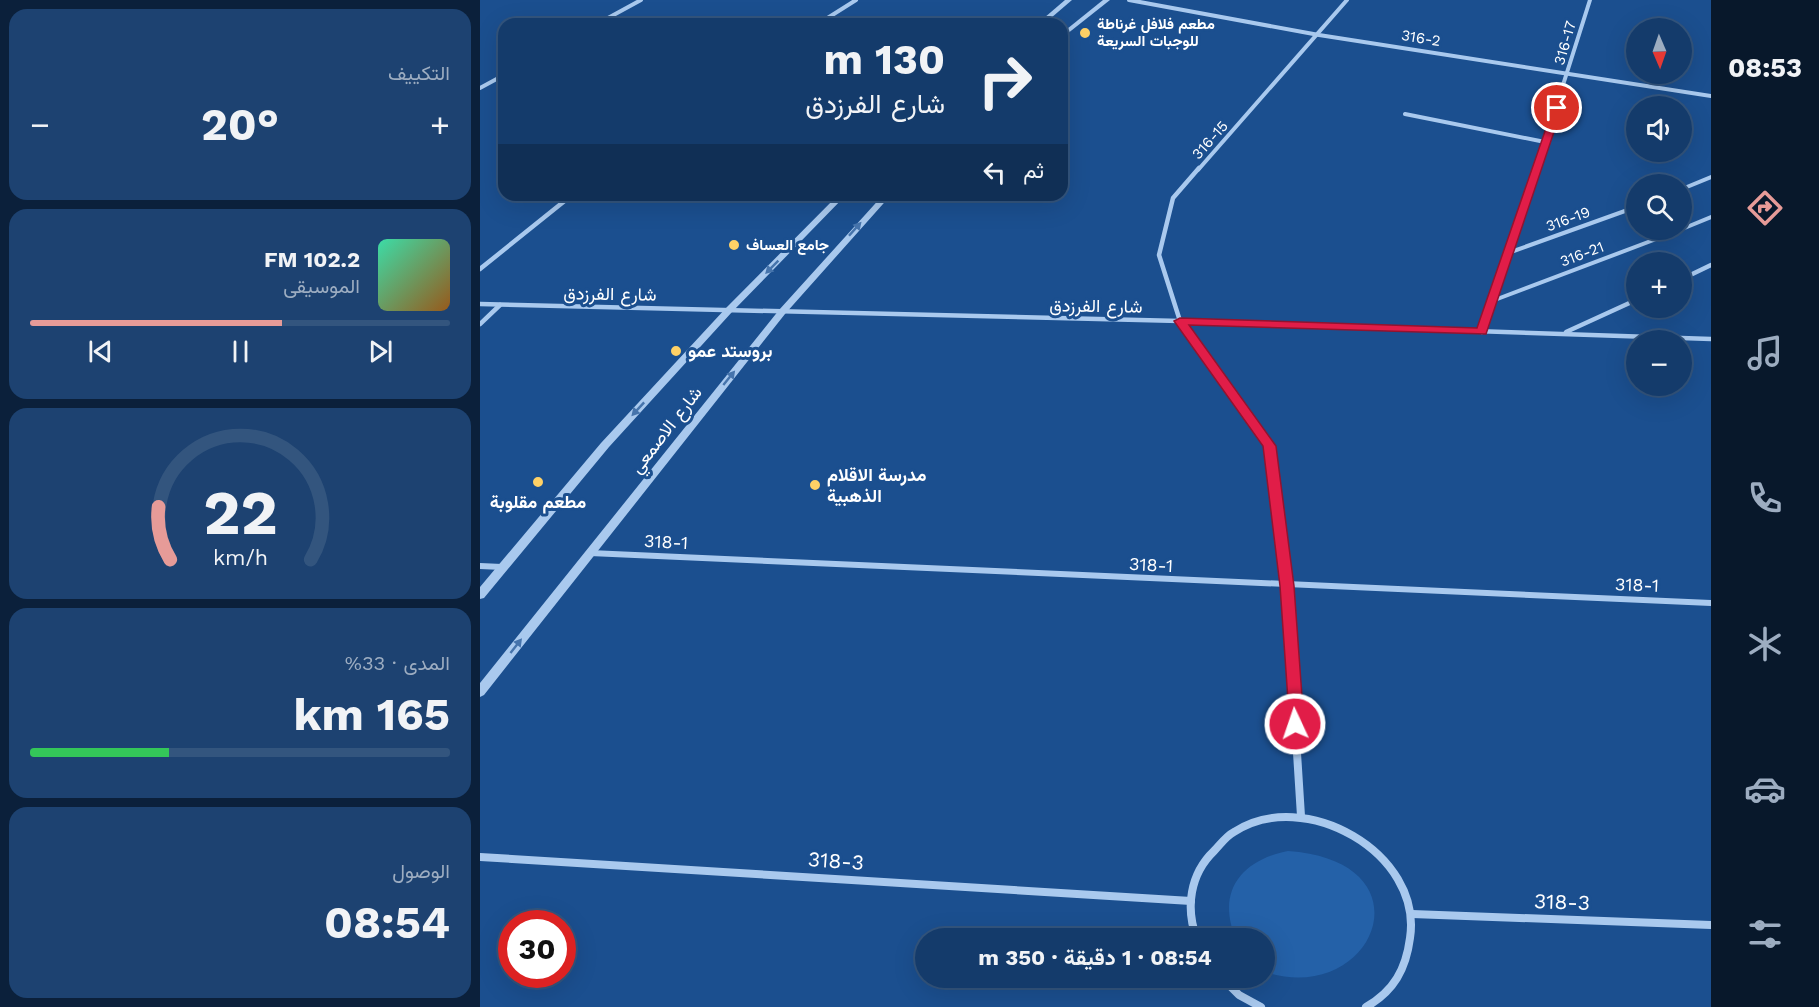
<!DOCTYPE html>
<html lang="ar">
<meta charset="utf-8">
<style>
:root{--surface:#143b6b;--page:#1d4271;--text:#f1f3f6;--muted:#9dadc1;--line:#33557e;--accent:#e69b98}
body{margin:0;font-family:"Work Sans",Vazirmatn,sans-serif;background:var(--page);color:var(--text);direction:rtl;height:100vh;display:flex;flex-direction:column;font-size:22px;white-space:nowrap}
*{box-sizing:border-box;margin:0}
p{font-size:20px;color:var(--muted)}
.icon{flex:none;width:33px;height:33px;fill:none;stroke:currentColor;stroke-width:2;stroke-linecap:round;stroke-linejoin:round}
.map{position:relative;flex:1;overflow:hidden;direction:ltr}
.details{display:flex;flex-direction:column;gap:9px;padding:9px;background:#0b203b;width:480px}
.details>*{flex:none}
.guide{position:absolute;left:18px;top:18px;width:570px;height:183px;border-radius:18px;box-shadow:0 6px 24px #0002,0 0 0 2px var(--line);direction:rtl;background:#143b6b;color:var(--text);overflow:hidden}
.needle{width:39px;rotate:178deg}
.fabs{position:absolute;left:1146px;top:18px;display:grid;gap:12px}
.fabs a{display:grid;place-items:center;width:66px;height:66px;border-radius:50%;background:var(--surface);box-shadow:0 6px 24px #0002,0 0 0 2px var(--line);font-size:30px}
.speed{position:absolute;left:18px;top:910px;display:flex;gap:12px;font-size:30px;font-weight:700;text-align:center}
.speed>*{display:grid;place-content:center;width:78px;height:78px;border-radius:50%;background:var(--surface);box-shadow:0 6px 24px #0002,0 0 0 2px var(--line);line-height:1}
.speed .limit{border:9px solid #d22;background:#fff;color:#111}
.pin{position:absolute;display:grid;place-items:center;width:51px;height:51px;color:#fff;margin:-26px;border:3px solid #fff;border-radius:50%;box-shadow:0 2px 6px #0007}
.me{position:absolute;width:66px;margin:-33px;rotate:357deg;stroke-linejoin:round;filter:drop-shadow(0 0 4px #0008)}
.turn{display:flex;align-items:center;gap:21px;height:126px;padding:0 24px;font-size:27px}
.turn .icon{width:78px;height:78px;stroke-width:2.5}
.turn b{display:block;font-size:42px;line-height:51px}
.then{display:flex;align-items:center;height:57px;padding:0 24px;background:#0003;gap:12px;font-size:22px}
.big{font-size:45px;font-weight:700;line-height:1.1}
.details .widget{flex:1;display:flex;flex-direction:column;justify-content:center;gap:9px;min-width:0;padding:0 21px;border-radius:18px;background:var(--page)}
.details .dial{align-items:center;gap:0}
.dial svg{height:156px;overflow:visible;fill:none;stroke:var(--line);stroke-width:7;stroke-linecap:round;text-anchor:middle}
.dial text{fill:var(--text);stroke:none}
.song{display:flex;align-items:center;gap:18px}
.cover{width:72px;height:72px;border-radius:9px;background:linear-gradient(135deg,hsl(160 70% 55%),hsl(30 70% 35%))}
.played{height:6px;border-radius:3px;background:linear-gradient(90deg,var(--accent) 60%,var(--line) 60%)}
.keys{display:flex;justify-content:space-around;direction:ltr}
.heat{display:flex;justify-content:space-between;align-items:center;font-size:33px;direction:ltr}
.charge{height:9px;border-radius:4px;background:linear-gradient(90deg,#34c759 33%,var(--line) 0)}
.trip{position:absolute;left:435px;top:928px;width:360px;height:60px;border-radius:30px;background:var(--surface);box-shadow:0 6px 24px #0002,0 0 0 2px var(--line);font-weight:700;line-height:60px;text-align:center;direction:rtl}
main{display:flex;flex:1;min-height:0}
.tab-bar{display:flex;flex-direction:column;width:108px;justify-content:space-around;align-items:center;background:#08182b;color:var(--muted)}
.tab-bar .icon{width:42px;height:42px}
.tab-bar .active{color:var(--accent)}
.tab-bar b{font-size:27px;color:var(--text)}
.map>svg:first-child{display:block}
</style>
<main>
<nav class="tab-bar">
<b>08:53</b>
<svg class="icon active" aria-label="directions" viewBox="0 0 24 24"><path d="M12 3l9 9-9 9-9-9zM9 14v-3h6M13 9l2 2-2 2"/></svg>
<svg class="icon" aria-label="music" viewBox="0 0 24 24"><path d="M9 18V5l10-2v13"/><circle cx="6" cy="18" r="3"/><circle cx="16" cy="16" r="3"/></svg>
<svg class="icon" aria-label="phone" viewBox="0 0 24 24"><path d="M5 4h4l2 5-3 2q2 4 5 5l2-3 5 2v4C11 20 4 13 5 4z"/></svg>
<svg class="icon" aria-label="climate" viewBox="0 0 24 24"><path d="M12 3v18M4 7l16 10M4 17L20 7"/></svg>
<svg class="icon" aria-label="car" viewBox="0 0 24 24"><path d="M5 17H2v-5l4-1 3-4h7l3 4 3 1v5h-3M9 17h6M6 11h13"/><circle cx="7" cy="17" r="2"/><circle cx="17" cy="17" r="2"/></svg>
<svg class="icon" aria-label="filters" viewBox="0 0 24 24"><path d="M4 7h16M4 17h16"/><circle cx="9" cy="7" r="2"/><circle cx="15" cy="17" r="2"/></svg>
</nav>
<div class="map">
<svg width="1231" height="1007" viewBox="0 0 1231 1007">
<rect width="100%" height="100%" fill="#1b4f8f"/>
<!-- green -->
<path fill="#2461a8" d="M808 851C953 861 895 1007 785 972L784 939H756C736 892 761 860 808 851Z"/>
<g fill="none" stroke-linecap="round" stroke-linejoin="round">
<!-- service -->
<g stroke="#a9c9ee" stroke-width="4">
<path d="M1202 189 1231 177"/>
<path d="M1202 229 1231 217"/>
<path d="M1028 253 1156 207"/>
<path d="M1012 301 1200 230"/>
</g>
<!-- minor-far3 -->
<g stroke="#a9c9ee" stroke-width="4">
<path d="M649 0 839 35 1231 96"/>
<path d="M117 24 161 0"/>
<path d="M338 24 376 0"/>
<path d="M0 88 24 75"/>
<path d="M925 114 1065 142"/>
<path d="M718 170 867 0"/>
<path d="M1056 170 1110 0"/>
</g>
<!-- minor-far2 -->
<g stroke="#a9c9ee" stroke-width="4.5">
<path d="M719 168 693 198 679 255 700 321 746 385"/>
<path d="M0 269 92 195"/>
<path d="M1202 279 1231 265"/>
<path d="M0 304 700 321 1231 339"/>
<path d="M0 324 20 305"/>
<path d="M1002 332 1057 168"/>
<path d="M1086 332 1156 300"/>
</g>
<!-- minor-far1 -->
<g stroke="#a9c9ee" stroke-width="6">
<path d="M745 384 789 446 807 586 811 659"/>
<path d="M110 553 1231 603"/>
<path d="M0 566 22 567"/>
</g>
<!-- minor -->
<g stroke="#a9c9ee" stroke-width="8">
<path d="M811 658 821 816"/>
<path d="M0 857 711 901"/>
<path d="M932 914 1231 925"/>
<path d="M717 939C705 908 710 874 734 851 740 845 746 836 754 832 824 786 943 853 930 938 926 969 914 991 886 1007"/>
<path d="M742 978 759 995 781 1007"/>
</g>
<!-- tertiary -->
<g fill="#a9c9ee" fill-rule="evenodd">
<path d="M585 0H592L564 24H557Z"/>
<path d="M623 0H630L582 38V33Z"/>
<path d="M358 195H366L252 312 129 447 4 598 0 599V587L121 443 246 308Z"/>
<path d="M403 195H411L305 314 4 695 0 697V683L299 310Z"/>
</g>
</g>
<!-- one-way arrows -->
<defs><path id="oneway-solid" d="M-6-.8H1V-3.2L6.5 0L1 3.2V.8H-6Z" transform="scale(1.5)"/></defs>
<g fill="#4674ac">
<use href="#oneway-solid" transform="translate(375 229) rotate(-48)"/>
<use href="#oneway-solid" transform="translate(292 267) rotate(135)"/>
<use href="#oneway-solid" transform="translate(249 378) rotate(-51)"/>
<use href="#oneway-solid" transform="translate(158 409) rotate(133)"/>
<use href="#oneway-solid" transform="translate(36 646) rotate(-52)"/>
</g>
<!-- route -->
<path fill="#e11d48" stroke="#92132f" stroke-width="1.5" d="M1077 105 1082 108 1006 334 709 325 796 446 814 586 824 724 821 729H810L800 586 783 446 694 321 700 318 997 328 1073 108Z"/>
<!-- markers -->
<g fill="#ffd166" stroke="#1b4f8f" stroke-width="2">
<circle cx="605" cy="33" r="6"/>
<circle cx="254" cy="245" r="6"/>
<circle cx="196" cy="351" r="6"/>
<circle cx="58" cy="482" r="6"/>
<circle cx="335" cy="485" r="6"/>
</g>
<g text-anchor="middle" stroke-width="6" stroke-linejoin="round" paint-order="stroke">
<!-- far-poi labels -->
<g font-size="15" font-weight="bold" fill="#fff" stroke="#1b4f8f" text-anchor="start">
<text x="617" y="29">مطعم فلافل غرناطة<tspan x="617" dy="17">للوجبات السريعة</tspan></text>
<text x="266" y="250">جامع العساف</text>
</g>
<!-- far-street labels -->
<g font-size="15" fill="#fff" stroke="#1b4f8f">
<text transform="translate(941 38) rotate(9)" y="5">316-2</text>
<text transform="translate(1085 43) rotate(-74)" y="5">316-17</text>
<text transform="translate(730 140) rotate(-48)" y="5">316-15</text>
<text transform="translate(1088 219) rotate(-20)" y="5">316-19</text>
<text transform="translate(1102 254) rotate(-21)" y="5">316-21</text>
</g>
<!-- street labels -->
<g font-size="18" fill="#fff" stroke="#1b4f8f">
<text transform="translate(130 294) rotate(1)" y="6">شارع الفرزدق</text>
<text transform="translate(616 306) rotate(1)" y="6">شارع الفرزدق</text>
<text transform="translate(186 430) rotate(-52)" y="6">شارع الاصمعي</text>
<text transform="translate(186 542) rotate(3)" y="6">318-1</text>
<text transform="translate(671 565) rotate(3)" y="6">318-1</text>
<text transform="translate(1157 585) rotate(2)" y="6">318-1</text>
</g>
<!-- poi labels -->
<g font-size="18" font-weight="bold" fill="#fff" stroke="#1b4f8f" text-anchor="start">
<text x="208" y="357">بروستد عمو</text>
<text x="347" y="481">مدرسة الاقلام<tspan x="347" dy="21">الذهبية</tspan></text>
<text x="58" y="508" text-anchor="middle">مطعم مقلوبة</text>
</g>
<!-- near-street labels -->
<g font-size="21" fill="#fff" stroke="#1b4f8f">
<text transform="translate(356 861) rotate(4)" y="7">318-3</text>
<text transform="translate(1082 902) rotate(2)" y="7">318-3</text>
</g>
</g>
</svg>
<div class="fabs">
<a><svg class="needle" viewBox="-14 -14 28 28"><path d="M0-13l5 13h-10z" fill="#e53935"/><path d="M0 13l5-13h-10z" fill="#9dadc1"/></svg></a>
<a><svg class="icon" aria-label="sound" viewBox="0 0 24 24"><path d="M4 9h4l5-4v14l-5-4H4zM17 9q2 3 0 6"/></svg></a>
<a><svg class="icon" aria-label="search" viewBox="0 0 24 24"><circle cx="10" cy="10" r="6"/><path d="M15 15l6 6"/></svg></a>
<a>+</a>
<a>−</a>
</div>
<div class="speed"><div class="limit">30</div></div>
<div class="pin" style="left:1077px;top:108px;background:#d93025"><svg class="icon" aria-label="arrive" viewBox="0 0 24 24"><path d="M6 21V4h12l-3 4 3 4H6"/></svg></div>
<svg class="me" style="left:815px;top:724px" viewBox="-20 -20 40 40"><circle r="17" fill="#e11d48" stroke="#fff" stroke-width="3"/><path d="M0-11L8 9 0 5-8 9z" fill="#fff"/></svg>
<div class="trip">08:54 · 1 دقيقة · 350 m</div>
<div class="guide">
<div class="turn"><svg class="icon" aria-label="right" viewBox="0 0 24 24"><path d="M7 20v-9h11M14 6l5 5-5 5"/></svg><div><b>130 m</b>شارع الفرزدق</div></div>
<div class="then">ثم<svg class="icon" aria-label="left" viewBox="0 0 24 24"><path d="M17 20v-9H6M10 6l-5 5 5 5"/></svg></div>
</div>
</div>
<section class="details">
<div class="widget"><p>التكييف</p>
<div class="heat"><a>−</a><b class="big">20°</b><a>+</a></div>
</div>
<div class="widget">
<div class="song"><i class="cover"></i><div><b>102.2 FM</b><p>الموسيقى</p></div></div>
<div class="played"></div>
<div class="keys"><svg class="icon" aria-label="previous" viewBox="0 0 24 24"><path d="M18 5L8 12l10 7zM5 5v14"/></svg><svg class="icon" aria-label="pause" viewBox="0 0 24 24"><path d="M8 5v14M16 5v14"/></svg><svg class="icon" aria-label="next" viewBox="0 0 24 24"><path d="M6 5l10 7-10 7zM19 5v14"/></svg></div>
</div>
<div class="widget dial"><svg viewBox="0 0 100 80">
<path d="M14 69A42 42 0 1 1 86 69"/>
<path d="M14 69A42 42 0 0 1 8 42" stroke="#e69b98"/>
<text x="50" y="56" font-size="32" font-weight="700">22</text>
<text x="50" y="72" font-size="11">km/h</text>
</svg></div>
<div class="widget"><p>المدى · 33%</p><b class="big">165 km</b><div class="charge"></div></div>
<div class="widget"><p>الوصول</p><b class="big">08:54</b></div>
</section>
</main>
